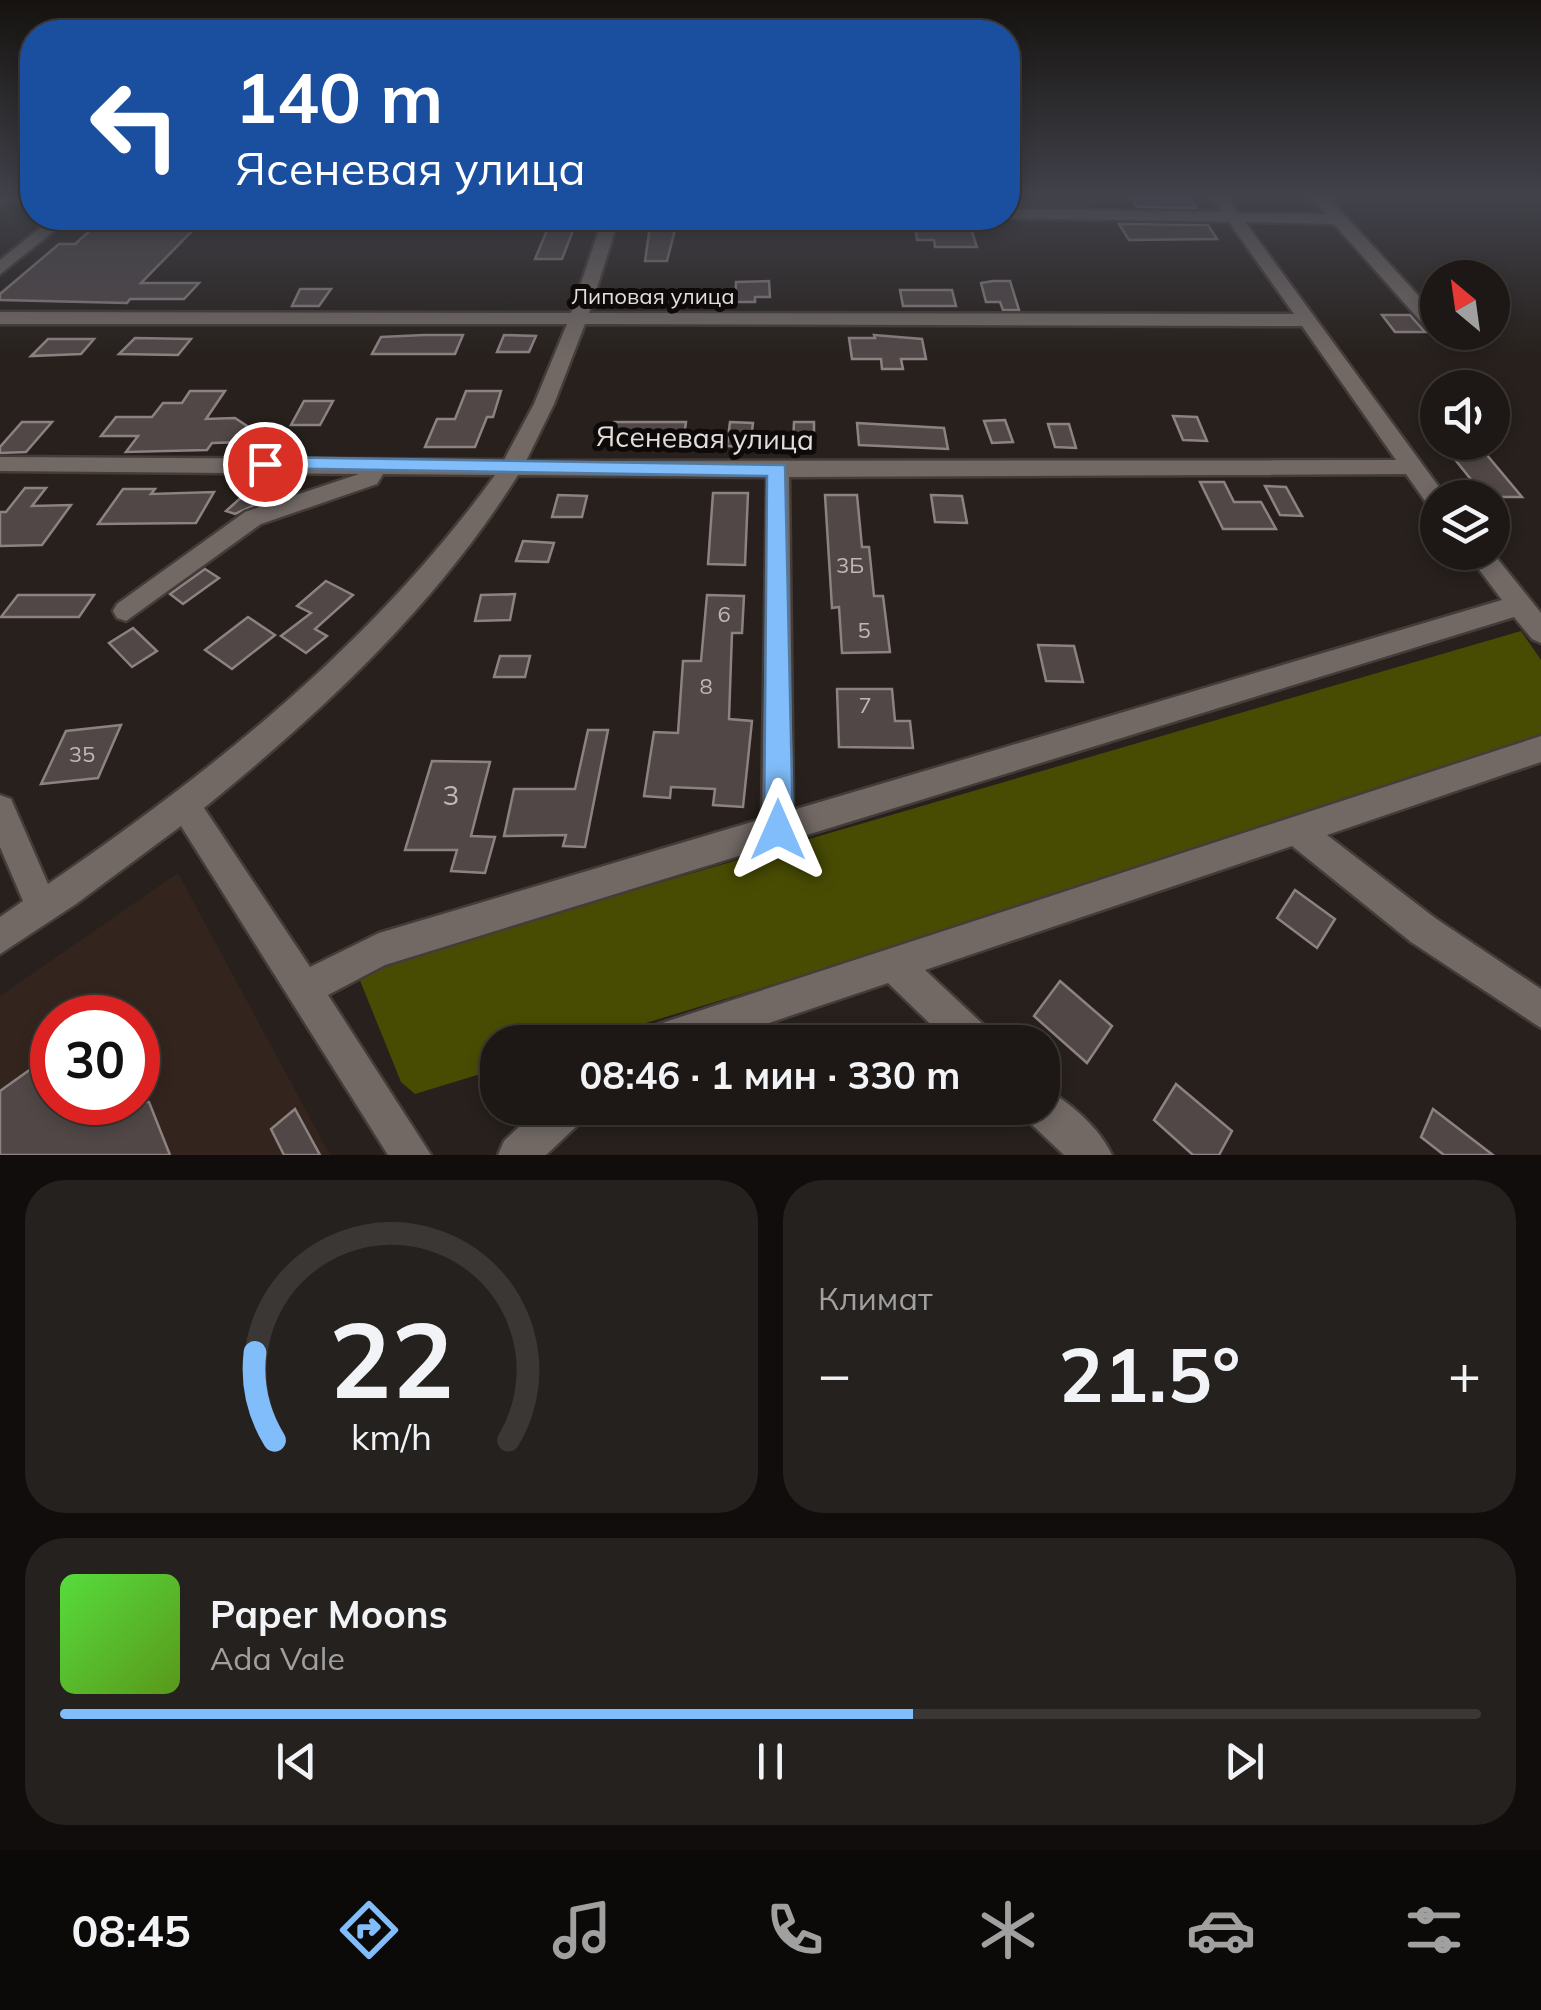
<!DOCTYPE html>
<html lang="ru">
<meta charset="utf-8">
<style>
:root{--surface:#1d1815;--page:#25211e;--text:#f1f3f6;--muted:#a0a0a0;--line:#3b3734;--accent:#80bdfa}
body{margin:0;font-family:Mulish,sans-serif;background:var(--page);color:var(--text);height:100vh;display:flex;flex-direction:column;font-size:38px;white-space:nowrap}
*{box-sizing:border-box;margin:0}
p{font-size:32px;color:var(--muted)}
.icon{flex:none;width:55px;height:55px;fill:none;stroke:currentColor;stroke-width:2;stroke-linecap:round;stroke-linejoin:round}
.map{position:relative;height:1155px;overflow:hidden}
.drawer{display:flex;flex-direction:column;gap:25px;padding:25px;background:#100d0c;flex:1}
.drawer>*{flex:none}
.hud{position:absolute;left:20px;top:20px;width:1000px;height:210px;border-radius:40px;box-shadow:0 5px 15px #0003,0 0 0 2px var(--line);background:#1a4fa0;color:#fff;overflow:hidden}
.needle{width:65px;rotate:331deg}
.tools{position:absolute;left:1420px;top:260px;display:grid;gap:20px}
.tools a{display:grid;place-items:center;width:90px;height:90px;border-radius:50%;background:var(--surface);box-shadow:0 5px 15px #0003,0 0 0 2px var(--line);font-size:50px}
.speed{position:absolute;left:30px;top:995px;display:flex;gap:20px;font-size:50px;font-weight:700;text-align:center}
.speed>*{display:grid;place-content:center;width:130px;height:130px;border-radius:50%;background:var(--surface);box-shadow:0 5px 15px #0003,0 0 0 2px var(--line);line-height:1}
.speed .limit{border:15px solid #d22;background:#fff;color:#111}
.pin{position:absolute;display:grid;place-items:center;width:85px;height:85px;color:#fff;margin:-42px;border:5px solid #fff;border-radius:50%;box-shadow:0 2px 10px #0007}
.me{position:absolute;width:110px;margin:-55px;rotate:0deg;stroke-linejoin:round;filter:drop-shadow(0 0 8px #0008)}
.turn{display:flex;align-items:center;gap:35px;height:210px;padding:0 50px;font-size:45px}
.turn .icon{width:130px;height:130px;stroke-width:2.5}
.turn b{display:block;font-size:70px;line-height:85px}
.big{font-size:75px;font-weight:700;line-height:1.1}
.drawer .card{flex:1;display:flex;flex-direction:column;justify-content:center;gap:15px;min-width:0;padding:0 35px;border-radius:40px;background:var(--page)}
.drawer .dial{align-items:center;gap:0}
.dial svg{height:260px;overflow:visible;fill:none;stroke:var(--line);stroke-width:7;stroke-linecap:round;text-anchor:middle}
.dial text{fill:var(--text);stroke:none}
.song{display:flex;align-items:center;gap:30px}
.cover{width:120px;height:120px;border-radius:15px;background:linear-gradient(135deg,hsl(110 70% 55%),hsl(90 70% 35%))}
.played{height:10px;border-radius:5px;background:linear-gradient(90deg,var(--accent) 60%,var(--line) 60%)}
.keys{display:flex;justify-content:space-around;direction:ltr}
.heat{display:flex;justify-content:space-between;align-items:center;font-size:55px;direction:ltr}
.drawer .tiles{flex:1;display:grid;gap:25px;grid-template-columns:1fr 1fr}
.card:last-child{grid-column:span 2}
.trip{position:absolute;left:480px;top:1025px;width:580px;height:100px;border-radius:40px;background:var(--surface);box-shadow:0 5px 15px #0003,0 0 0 2px var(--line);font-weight:700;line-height:100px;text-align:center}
.tab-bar{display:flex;height:160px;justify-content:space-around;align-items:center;background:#0c0a08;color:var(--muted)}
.tab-bar .icon{width:70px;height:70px}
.tab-bar .selected{color:var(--accent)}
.tab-bar b{font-size:45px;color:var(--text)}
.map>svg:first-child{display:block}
</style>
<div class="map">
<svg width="1541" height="1155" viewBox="0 0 1541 1155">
<rect width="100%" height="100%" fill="#27201c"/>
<!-- built -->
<path fill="#33251e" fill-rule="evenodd" d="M178 873 330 1155H0V996ZM52 1018H138V1102H52Z"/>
<!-- forest -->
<path fill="#484c03" d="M1521 631 1541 660V752L583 1042H498L497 1069 415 1094 401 1082 359 978 378 965Z"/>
<!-- building -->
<g fill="#514747" stroke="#8d8282" stroke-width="2.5">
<path d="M1130 196H1188L1196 208 1137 207Z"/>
<path d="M915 224 971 229 977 247H935L934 240H917Z"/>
<path d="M1119 224 1208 225 1217 239 1129 240Z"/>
<path d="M190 225 187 228H195L141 283H199L184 299H130L127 303 0 300V294L59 244H75L94 227Z"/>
<path d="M650 226H676L667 261H645Z"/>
<path d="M548 228H574L562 259H535Z"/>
<path d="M769 281 770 297H755V302H735L736 282Z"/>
<path d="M993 281H1010L1019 310H1003L1000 302H986L981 283Z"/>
<path d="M300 289H331L319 306H292Z"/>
<path d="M900 290H952L956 306H903Z"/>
<path d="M1382 315H1410L1425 332H1395Z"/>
<path d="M424 335H463L455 354H372L381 337Z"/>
<path d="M504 335 536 336 529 352H497Z"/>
<path d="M874 335 922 339 926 359H901L903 369H882L881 359H852L849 338H875Z"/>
<path d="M135 338 191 339 178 355 119 354Z"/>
<path d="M48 339H94L81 354 31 356Z"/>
<path d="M190 391H225L206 419 235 418 253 430 246 442 212 443 207 450 126 452 138 436H101L116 417H152L163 403H182Z"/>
<path d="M466 391H501L493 417H487L475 447H425L437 419H455Z"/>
<path d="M304 401H333L320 425H291Z"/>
<path d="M1173 416 1197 417 1207 441 1183 440Z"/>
<path d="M1005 420 1013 442 992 443 984 421Z"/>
<path d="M22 422H52L26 452 0 453V447Z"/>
<path d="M614 422H686L683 444 633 443 632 447H609Z"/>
<path d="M730 422 753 423 750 447 727 446Z"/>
<path d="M794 422H814V446L793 445Z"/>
<path d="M857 423 944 428 948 449 859 445Z"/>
<path d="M1048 424H1069L1076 448 1055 447Z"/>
<path d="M1441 442H1476L1522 497H1485Z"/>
<path d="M1200 482H1224L1234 502H1261L1276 529H1223Z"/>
<path d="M254 486 271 491 257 504 235 514 226 511Z"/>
<path d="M1265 486 1286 487 1302 516 1280 515Z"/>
<path d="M25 488H46L32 506 71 505 42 545 0 546V512H6Z"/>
<path d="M123 489H155L151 494 214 492 196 523 98 524Z"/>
<path d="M713 493H748L745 565 708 564Z"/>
<path d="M558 495 587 496 582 517H552Z"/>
<path d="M825 495H857L862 547H869L874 596H883L890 652 842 653 839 607 832 608Z"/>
<path d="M931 495 962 496 967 523 935 522Z"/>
<path d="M523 541 554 543 548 562 516 561Z"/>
<path d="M205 569 219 578 183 604 170 594Z"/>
<path d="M326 581 353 595 315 629 327 636 306 653 281 636 311 613 297 606Z"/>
<path d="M515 594 510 620 475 621 481 595Z"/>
<path d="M18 595H94L79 617H1Z"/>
<path d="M707 595 744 596 742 633H732L729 719 752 721 743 807 713 805 715 789 671 787 670 798 644 796 654 732 678 733 683 661H701Z"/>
<path d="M248 617 275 635 232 669 205 650Z"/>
<path d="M133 628 157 651 132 667 109 643Z"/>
<path d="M1038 645 1074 646 1083 682 1046 681Z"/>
<path d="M500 656H530L525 677H494Z"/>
<path d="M837 689H892L895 721H910L913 748 839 747Z"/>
<path d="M121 725 98 778 41 784 66 731Z"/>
<path d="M588 730H608L585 847 563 846 566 835 504 836 514 789H575Z"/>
<path d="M432 761 490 762 471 836 495 837 485 873 451 871 457 850H405Z"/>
<path d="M1295 890 1335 919 1317 948 1277 918Z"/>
<path d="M1060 981 1112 1026 1087 1063 1034 1016Z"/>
<path d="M52 1054V1102H149L170 1155H0V1091Z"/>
<path d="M1176 1084 1232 1131 1219 1155H1193L1154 1120Z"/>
<path d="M295 1109 320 1155H284L271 1129Z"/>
<path d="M1433 1109 1493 1155H1444L1421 1137Z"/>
</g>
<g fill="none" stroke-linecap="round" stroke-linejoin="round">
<defs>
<g id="minor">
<path d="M0 196H30L0 204Z"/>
<path d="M1211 196H1226L1238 213 1326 214 1311 196H1327L1438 317V332H1445L1431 333 1334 224 1245 222 1447 498H1438V510L1430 508 1406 474 789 477 793 810 1502 600 1466 552H1492L1541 613V643L1532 639 1514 617 385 965 328 995 431 1155H388L181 826 76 904 0 954V917L23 901 0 847V795L11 799 48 884C217 768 374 642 495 475L383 474 377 484 261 524 126 621 117 618 113 611 117 604 245 512 359 474 0 471V457L504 460 534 404 567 324H0V312L571 313 603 218H619L589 313 1294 314 1229 222 1003 218H1008V209L1222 212ZM585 324 1302 326 1396 460 526 461 554 404ZM518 475 767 477 762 819 379 933 310 967 204 808C323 711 436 606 518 475Z"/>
<path d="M53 218H70L0 274V260Z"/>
<path d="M1541 736V762L1327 835 1435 918 1541 989V1028L1411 942 1292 846 925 970 988 1029 993 1042H949L888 983 712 1042H641L646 1029 659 1024Z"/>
<path d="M1042 1088C1068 1099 1101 1130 1112 1155H1064L1028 1121 1023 1108H1042Z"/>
<path d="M539 1108H586L581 1122 546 1155H498L504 1141Z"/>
</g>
</defs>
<!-- minor casing -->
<use href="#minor" stroke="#433c39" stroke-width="5"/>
<!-- minor -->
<use href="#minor" fill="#726965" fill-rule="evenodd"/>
</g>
<!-- sky -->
<linearGradient id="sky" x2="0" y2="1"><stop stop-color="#15120f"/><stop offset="0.55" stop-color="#41424b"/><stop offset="1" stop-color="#41424b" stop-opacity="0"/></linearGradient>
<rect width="1541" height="358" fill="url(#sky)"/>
<!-- route -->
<path fill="#80bdfa" stroke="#537ba2" stroke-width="2.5" d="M265 457 785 465 793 830 789 839 778 843 768 839 764 830 767 476 258 468V459Z"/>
<g text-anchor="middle" stroke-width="10" stroke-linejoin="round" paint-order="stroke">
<!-- far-street labels -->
<g font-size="22" fill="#e3dedb" stroke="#0e0a09">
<text x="653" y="304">Липовая улица</text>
</g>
<!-- number labels -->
<g font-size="22" fill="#beb8b6">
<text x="850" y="573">3Б</text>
<text x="724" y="622">6</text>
<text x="864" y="638">5</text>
<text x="706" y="694">8</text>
<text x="865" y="713">7</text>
<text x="82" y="762">35</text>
</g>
<!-- street labels -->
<g font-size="28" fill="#e3dedb" stroke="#0e0a09">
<text transform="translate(705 438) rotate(1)" y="10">Ясеневая улица</text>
</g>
<!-- near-number labels -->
<g font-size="28" fill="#beb8b6">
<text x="451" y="805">3</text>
</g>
</g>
</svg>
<div class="tools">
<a><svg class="needle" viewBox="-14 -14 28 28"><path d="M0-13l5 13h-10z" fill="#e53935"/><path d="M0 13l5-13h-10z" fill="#a0a0a0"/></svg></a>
<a><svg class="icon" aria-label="sound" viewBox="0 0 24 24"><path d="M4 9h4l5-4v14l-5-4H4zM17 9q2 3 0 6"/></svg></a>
<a><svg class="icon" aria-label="layers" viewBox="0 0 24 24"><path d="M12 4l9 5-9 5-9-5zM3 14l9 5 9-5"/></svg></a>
</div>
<div class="speed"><div class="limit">30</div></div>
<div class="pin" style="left:265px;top:464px;background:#d93025"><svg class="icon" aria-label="arrive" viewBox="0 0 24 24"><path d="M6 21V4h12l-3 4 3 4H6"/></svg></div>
<svg class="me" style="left:778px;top:830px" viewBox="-20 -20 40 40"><path d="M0-17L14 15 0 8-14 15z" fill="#80bdfa" stroke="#fff" stroke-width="4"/></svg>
<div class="trip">08:46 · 1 мин · 330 m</div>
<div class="hud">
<div class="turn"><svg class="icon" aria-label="left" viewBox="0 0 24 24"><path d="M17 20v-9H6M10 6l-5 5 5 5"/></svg><div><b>140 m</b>Ясеневая улица</div></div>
</div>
</div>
<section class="drawer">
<div class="tiles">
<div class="card dial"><svg viewBox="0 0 100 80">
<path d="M14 69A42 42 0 1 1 86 69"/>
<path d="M14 69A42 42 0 0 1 8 42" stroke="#80bdfa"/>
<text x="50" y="56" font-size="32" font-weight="700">22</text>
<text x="50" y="72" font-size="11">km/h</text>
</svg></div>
<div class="card"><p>Климат</p>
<div class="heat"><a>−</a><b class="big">21.5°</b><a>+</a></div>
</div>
<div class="card">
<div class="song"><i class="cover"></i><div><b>Paper Moons</b><p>Ada Vale</p></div></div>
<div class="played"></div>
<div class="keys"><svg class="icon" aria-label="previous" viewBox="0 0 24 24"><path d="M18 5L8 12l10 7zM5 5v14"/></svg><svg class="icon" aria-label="pause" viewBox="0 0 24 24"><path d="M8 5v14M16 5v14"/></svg><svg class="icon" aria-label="next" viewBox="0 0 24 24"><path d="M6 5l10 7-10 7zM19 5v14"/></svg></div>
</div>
</div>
</section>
<nav class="tab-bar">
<b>08:45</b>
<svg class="icon selected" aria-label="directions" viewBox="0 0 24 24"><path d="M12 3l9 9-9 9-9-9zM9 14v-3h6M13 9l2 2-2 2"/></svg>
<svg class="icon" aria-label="music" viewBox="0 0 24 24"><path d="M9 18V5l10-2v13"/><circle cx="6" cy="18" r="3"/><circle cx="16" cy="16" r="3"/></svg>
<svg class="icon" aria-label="phone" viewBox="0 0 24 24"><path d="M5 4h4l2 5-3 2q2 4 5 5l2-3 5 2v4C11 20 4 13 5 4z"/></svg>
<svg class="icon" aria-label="climate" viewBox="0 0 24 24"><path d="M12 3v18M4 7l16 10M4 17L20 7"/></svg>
<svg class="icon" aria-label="car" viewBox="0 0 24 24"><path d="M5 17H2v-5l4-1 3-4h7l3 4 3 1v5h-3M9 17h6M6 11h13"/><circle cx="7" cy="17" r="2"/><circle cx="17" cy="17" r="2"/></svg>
<svg class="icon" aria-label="filters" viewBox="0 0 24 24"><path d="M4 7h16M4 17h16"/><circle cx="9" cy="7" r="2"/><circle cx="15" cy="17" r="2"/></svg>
</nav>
